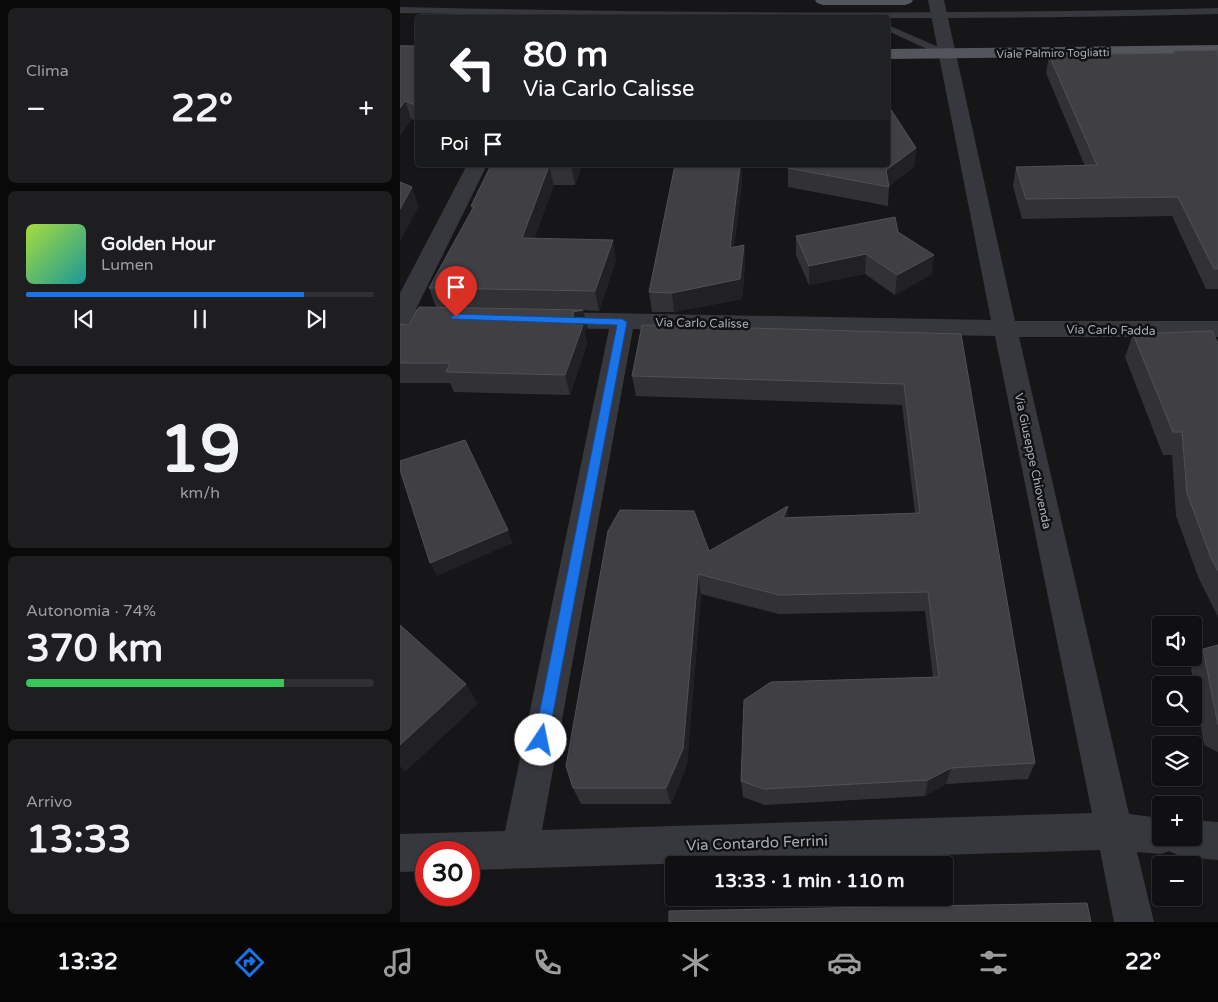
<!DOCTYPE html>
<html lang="it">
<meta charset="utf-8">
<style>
:root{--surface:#101012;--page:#1e1e20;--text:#f1f3f6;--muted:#9c9d9f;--line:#303032;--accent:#1a73e8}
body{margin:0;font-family:"Varela Round",sans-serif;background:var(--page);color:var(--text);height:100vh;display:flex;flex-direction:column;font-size:19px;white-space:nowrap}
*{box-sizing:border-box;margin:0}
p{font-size:16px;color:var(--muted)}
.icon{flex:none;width:28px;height:28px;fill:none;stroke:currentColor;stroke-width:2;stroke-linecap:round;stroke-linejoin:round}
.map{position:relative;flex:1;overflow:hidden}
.panel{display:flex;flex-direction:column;gap:8px;padding:8px;background:#09090a;width:400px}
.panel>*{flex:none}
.banner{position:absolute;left:15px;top:15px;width:475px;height:152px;border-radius:5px;box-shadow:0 1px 4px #0004,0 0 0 1px var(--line);background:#202124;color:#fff;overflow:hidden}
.tools{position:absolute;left:752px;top:616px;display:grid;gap:10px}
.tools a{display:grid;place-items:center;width:50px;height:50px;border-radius:5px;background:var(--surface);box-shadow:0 1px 4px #0004,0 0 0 1px var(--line);font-size:25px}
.speed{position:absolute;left:15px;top:841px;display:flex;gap:10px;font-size:25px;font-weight:700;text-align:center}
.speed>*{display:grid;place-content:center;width:65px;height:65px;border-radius:50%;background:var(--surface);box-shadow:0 1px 4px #0004,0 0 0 1px var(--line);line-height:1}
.speed .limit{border:8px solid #d22;background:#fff;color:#111}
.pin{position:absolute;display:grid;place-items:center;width:42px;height:42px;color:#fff;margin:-51px -21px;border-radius:50% 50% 50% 0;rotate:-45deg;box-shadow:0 0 5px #0007}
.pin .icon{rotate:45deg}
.me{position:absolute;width:55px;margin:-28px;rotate:11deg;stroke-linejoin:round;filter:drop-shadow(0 0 4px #0008)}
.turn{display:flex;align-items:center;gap:18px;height:105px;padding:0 25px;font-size:22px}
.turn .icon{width:65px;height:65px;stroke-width:2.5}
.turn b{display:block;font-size:35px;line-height:42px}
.then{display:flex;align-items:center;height:48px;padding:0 25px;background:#0003;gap:10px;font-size:19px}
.big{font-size:38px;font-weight:700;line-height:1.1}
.panel .tile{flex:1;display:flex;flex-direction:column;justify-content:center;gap:8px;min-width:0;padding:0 18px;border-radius:8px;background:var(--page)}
.panel .dial{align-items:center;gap:0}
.dial b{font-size:65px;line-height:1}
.song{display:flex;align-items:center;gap:15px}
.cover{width:60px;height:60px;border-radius:8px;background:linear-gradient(135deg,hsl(80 70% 55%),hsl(180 70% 35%))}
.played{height:5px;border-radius:2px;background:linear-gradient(90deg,var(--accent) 80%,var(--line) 80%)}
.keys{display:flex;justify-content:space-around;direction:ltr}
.heat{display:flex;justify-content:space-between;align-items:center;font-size:28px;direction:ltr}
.charge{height:8px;border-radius:4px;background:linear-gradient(90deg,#34c759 74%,var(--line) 0)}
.trip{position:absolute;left:265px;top:856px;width:288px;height:50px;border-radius:5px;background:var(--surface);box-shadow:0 1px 4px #0004,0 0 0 1px var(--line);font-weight:700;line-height:50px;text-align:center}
.tabs{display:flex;height:80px;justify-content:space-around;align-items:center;background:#060607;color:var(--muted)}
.tabs .icon{width:35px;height:35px}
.tabs .selected{color:var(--accent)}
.tabs b{font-size:22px;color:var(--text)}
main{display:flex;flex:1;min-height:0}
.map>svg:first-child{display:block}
</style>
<main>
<section class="panel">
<div class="tile"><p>Clima</p>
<div class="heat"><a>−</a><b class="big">22°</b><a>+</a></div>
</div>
<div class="tile">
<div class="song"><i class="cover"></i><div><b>Golden Hour</b><p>Lumen</p></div></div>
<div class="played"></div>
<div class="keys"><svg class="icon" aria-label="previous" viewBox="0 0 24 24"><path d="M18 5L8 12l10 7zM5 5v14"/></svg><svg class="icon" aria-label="pause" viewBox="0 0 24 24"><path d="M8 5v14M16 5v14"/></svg><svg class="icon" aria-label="next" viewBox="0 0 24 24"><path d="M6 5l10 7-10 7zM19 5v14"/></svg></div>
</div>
<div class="tile dial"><b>19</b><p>km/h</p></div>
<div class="tile"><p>Autonomia · 74%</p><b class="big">370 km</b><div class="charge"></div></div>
<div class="tile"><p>Arrivo</p><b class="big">13:33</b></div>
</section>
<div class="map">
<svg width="818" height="922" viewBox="0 0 818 922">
<rect width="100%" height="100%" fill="#161618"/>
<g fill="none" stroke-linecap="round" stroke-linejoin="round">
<!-- service -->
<g fill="#37383d" fill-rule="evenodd">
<path d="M0 7C273 13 545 15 818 8V14C545 21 274 18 0 13Z"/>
<path d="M488 25 550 52 551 54 550 56H542L488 31Z"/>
</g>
<!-- minor -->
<g fill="#37383d" fill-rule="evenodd">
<path d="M528 0H544L615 321H818V337H619L729 814 761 818V838H794V820L818 822V860L782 857 769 851 761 854 737 852 754 922H714L700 850 69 870V852H26V871L0 872V834L105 831 209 329 149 328 141 326 137 320 141 314 149 312 591 320ZM233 329 595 336 692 813 142 830Z"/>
<path d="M67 165H87L16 309H51L59 311 63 317 59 323 51 325 0 324V293Z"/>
</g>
<!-- primary -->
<g fill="#53555c" fill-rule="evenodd">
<path d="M415 0H513L511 3 505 5H423L417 3Z"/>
<path d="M818 45V55L488 59V49Z"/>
</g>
</g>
<!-- wall -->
<g fill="#323236">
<path d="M0 45 18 46V122L11 119 0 136Z"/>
<path d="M818 50V289H806L772 216 622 219 613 186 616 167 685 166 646 73 649 55 773 53V51Z"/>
<path d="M516 148 514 167 489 186 488 206 388 187V168Z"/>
<path d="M91 165H182L175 185H154L134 238 216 260 199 311 183 310 188 329 184 330 187 344 170 395 54 392 50 383H0V324L9 325 36 307 29 288 72 210 71 206Z"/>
<path d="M341 165 342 183 334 247 344 245 345 265 342 299 274 312H252L249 292Z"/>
<path d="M498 232 532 274 495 295 465 274 409 285 396 255V236Z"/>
<path d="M561 334 635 763 628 779 546 784 525 796 365 805 343 797 341 781 533 678 525 611 379 614 301 594 287 765 271 804H181L173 788 309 551 388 517 515 513 502 405 236 396 232 376Z"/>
<path d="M733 334 818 344V617L799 579 776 516 772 455H763L725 357Z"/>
<path d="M818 645V752L804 745 791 669 803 649Z"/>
</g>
<!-- shaded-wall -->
<g fill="#212124">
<path d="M5 101 11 119 0 136V108Z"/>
<path d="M516 148 514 167 489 186 486 170Z"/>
<path d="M171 165H182L175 185 171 166Z"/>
<path d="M341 165 342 183 331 267 330 248Z"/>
<path d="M149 166 154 185 128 257 122 238Z"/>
<path d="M12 187 19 206 0 242V209Z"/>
<path d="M213 240 216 260 199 311 195 291Z"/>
<path d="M344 245 345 265 342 299 274 312 272 293Z"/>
<path d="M466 254 465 274 409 285V266Z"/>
<path d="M534 255 532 274 495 295 497 275Z"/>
<path d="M183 310 188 329 184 330 187 344 170 395 165 375 174 325 173 312Z"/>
<path d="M388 506V526L383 518Z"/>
<path d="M108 530 113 543 37 576 30 563Z"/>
<path d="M298 574 301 594 287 765 271 804 266 788Z"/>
<path d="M66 684 78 704 5 772 0 766V745Z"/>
<path d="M551 768 546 784 525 796 528 780Z"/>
</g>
<!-- building -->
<g fill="#3f3f44" stroke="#4f5156">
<path d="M0 46H18V106L5 101 0 108Z"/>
<path d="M818 50V269H814L778 197 626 199 616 167 697 165 649 55 775 53 773 51Z"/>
<path d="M488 105 516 148 486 170 489 187 388 168 390 165H488Z"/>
<path d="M91 165H171V166H149L122 238 213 240 195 291 29 288 74 206H71Z"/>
<path d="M275 165H340L330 248 344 245 340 279 272 293 249 292Z"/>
<path d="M0 182 12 187 0 209Z"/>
<path d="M495 217 498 232 534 255 497 275 466 254 409 266 396 236Z"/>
<path d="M19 307 183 310 173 312 174 325H183L165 375 46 372 50 363H0V324L9 325Z"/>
<path d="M242 325 561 334 635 763 551 768 528 780 364 789 341 781 344 700 371 682 539 677 528 592 379 595 298 574 283 749 266 788H173L166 766 208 531 220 510 294 511 309 551 388 506 383 518 520 513 504 384 232 376Z"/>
<path d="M812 331 818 344V571L811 558 787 493 782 432H773L733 334Z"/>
<path d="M65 440 108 530 30 563 0 470V461Z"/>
<path d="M0 625 66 684 0 745Z"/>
<path d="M818 645V725L803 649Z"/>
<path d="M687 903 691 922H269V911Z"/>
</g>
<!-- route -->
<path fill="#1a73e8" stroke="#114b97" d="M56 314 222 319 227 322 148 740 146 744 141 746 136 744 134 740 217 325 52 319 51 317Z"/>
<g text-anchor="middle" stroke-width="5" stroke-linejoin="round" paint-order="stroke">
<!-- far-street labels -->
<g font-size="11" fill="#a8adb8" stroke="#111113">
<text transform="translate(653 53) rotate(-1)" y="4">Viale Palmiro Togliatti</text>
</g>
<!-- street labels -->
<g font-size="12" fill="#a8adb8" stroke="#111113">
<text transform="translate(302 323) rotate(1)" y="4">Via Carlo Calisse</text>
<text transform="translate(711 330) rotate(1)" y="4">Via Carlo Fadda</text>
<text transform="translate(633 461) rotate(78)" y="4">Via Giuseppe Chiovenda</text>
</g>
<!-- near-street labels -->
<g font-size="15" fill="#a8adb8" stroke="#111113">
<text transform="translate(357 843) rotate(-2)" y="5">Via Contardo Ferrini</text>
</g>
</g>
</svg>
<div class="tools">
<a><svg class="icon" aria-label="sound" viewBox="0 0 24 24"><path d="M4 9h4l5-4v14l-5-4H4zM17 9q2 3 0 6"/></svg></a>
<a><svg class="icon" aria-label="search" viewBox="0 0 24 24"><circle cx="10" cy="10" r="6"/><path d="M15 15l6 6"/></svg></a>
<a><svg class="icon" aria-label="layers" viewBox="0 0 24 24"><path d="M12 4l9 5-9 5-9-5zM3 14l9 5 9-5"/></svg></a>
<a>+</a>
<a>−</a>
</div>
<div class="speed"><div class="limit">30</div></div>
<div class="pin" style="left:56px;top:317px;background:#d93025"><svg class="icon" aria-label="arrive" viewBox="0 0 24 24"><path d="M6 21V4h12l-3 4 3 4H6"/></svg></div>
<svg class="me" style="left:141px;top:740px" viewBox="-20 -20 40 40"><circle r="19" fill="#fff"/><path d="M0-13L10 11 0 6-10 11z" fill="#1a73e8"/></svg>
<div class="trip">13:33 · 1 min · 110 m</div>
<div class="banner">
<div class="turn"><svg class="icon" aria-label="left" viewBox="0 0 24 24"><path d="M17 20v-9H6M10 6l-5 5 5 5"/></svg><div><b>80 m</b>Via Carlo Calisse</div></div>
<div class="then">Poi<svg class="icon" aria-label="arrive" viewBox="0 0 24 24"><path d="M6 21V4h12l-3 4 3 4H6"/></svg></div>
</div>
</div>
</main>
<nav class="tabs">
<b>13:32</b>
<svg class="icon selected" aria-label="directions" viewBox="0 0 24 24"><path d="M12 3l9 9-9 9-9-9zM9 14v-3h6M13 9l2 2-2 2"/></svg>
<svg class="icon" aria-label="music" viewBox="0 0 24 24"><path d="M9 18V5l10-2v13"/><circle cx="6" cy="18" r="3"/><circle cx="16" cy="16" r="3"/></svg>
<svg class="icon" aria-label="phone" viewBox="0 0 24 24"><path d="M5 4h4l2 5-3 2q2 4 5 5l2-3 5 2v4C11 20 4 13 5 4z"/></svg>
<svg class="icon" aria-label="climate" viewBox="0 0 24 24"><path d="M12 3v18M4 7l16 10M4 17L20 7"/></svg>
<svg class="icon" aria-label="car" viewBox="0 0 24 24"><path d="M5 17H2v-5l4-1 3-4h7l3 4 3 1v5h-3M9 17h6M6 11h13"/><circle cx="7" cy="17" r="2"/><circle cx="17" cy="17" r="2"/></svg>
<svg class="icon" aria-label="filters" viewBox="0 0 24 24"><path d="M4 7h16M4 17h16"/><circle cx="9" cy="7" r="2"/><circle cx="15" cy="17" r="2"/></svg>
<b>22°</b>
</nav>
